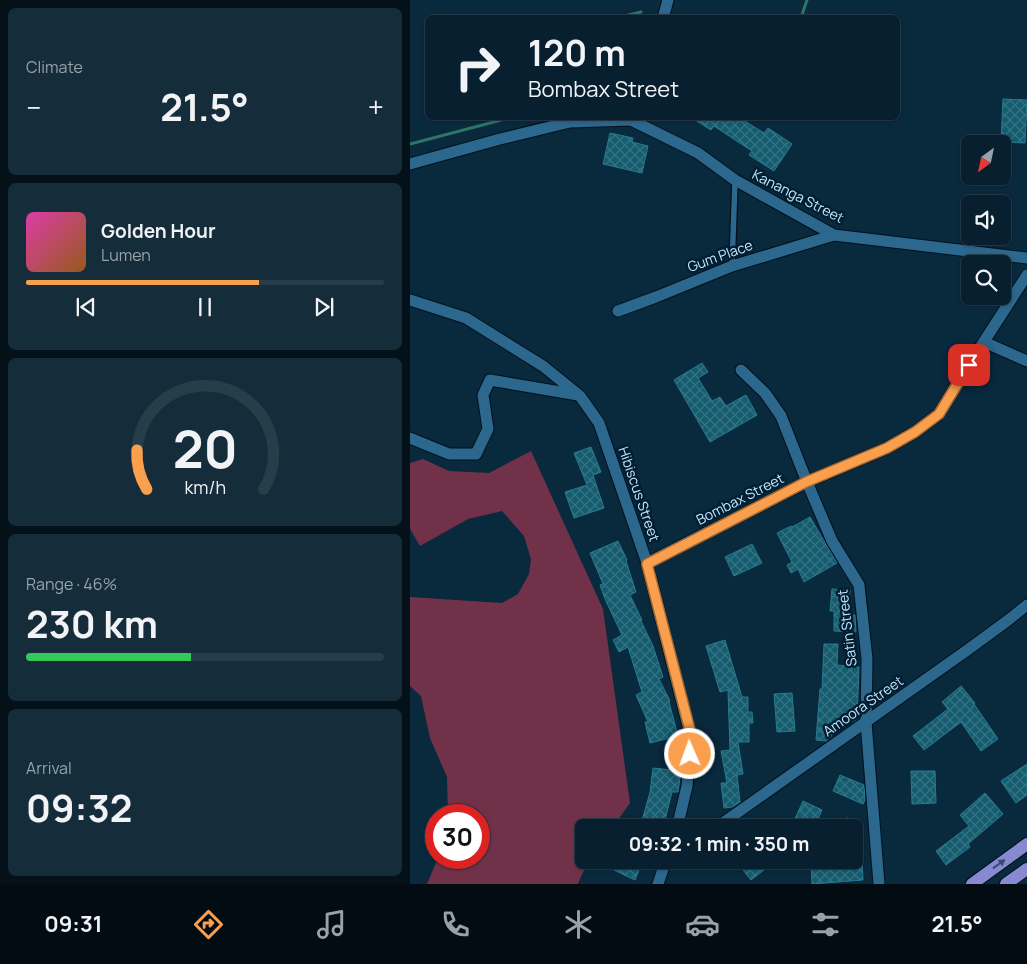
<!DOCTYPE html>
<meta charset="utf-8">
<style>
:root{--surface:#071f2e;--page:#152c3a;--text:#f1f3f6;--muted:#98a2aa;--line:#283d4a;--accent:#fa9f4e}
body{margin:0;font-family:Manrope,sans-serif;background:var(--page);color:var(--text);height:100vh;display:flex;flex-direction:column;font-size:19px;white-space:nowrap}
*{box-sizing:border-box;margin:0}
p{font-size:16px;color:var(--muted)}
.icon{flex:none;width:28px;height:28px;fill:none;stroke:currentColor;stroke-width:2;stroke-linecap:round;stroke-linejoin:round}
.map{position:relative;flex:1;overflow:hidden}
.sheet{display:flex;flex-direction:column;gap:8px;padding:8px;background:#041119;width:410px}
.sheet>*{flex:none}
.guide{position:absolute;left:15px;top:15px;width:475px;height:105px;border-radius:8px;box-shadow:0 1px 4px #0004,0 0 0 1px var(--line);background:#071f2e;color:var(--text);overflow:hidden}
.needle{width:32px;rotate:213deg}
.fabs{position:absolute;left:551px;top:135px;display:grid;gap:10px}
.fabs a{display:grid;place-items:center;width:50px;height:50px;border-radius:8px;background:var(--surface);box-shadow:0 1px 4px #0004,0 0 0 1px var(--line);font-size:25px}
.speed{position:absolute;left:15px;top:804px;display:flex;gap:10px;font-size:25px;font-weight:700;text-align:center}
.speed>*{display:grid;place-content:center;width:65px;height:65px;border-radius:50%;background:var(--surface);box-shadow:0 1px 4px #0004,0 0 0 1px var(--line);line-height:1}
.speed .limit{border:8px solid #d22;background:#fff;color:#111}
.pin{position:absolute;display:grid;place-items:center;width:42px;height:42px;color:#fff;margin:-21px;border-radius:10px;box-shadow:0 2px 8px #0006}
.me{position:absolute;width:55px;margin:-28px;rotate:358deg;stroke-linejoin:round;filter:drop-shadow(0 0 4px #0008)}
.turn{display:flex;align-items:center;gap:18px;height:105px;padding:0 20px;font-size:22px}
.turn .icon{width:65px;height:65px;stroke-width:2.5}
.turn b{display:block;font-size:35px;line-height:42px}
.big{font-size:38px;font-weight:700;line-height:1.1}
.sheet .tile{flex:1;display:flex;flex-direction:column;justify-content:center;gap:8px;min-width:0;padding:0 18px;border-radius:8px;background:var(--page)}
.sheet .dial{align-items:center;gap:0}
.dial svg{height:130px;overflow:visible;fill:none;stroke:var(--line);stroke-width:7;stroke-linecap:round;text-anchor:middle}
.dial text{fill:var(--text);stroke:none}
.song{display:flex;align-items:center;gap:15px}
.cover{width:60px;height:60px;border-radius:8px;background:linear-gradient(135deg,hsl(320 70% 55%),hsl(30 70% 35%))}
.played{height:5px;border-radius:2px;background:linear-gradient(90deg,var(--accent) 65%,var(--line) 65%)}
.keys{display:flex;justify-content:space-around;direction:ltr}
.heat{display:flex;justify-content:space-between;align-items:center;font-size:28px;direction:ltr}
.charge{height:8px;border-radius:4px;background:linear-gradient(90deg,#34c759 46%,var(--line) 0)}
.trip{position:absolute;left:165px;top:819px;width:288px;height:50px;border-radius:8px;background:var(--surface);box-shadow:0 1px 4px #0004,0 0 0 1px var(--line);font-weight:700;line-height:50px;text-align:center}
.dock{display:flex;height:80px;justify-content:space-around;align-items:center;background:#030c12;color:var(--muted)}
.dock .icon{width:35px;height:35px}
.dock .on{color:var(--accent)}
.dock b{font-size:22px;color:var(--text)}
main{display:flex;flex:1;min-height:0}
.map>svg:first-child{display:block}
</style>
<main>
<section class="sheet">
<div class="tile"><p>Climate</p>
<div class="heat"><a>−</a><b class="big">21.5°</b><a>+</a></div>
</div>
<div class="tile">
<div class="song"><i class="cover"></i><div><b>Golden Hour</b><p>Lumen</p></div></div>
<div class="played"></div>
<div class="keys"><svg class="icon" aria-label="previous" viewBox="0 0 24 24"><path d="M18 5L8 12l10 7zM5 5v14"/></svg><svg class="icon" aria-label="pause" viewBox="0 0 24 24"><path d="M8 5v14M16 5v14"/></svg><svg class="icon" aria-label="next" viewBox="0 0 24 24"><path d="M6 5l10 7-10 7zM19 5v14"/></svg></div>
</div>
<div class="tile dial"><svg viewBox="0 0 100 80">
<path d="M14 69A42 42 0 1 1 86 69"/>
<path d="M14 69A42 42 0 0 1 8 45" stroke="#fa9f4e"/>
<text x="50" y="56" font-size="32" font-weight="700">20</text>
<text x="50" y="72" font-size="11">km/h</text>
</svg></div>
<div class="tile"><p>Range · 46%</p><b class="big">230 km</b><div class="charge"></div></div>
<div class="tile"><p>Arrival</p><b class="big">09:32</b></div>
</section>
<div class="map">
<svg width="617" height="884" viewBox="0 0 617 884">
<defs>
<pattern id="building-cross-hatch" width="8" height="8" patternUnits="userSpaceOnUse" patternTransform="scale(1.25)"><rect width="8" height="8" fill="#145c6e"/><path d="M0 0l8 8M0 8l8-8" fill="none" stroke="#357384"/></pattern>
</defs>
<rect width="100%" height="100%" fill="#09293d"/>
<!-- grass -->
<path fill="#713249" d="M121 451 193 609 220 803 203 827 174 828V860H181L172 874 168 884H17L28 858H69V815H38L37 777 20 738 11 696 0 686V597L92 603 108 594 119 574 121 559 114 536 92 511 58 519 10 546 0 529V463L13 459 39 471 79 473Z"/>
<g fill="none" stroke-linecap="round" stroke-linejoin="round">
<!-- stream -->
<g stroke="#2e7468" stroke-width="3">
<path d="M206 18 231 12"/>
<path d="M391 18 397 0"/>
<path d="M0 144 99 118"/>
</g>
</g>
<!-- building -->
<g fill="url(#building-cross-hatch)" stroke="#267b92">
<path d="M593 99 617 100 615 143 591 142Z"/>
<path d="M282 118H330L354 133 358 128 382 144 364 171 339 155 342 151 304 126 301 130Z"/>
<path d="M200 133 223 138 222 142 238 146 232 173 193 164Z"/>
<path d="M292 363 298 372 288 378 302 401 310 397 316 406 336 395 347 415 300 442 264 380Z"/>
<path d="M181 447 191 472 183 475 194 508 164 518 155 492 177 485 164 453Z"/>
<path d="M400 517 427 563 394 582 388 569 381 573 377 565 382 562 367 533 381 526 382 527Z"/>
<path d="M208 541 217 560 216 561 226 592 220 595 232 620 231 621 243 646 253 677 249 679 260 701 259 702 268 736 240 743 235 722H238L226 695 232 692 218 647 209 652 203 640 212 635 195 599 190 585 193 584 180 553Z"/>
<path d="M342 544 352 563 324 576 315 557Z"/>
<path d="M422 589 440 590 438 615H445L446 632 424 631V611H420Z"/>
<path d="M315 640 332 697H338V712H342L343 723H339V742H328L333 774 327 775 330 802 322 807 314 808 311 783H317L311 751 320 750 318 690 310 692 296 646Z"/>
<path d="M414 644H428L427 665 449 667 447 719 445 721H423L421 737 416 741 406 740 410 689H412Z"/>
<path d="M551 686 565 703 564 704 588 739 571 751 551 722 514 750 503 736 538 709 532 702Z"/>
<path d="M382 693 385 731 367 732 364 694Z"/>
<path d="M617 764V795L606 803 591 781Z"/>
<path d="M243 768 271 771 268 792H262L253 828H233L236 822 232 821 240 792Z"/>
<path d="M501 771H525L526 803 502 804Z"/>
<path d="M430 775 454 785 455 800 453 804 423 791Z"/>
<path d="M575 793 593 814 558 844 560 847 536 865 526 851 559 826 550 815Z"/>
<path d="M393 801 412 810 404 828H398L384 821Z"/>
<path d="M438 818 439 828H412V822Z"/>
<path d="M208 860H233L225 880 204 870Z"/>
<path d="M325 860H346L354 870 341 880Z"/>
<path d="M452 860 453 880 402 884 401 864Z"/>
</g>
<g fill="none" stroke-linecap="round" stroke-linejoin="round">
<defs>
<path id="service" d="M322 266 325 181"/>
<g id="minor">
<path d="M253 18 258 0"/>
<path d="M0 164 90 139 160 122 221 120 288 153 325 180 424 235 617 258"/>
<path d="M0 300 56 318 133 366 170 396 189 423 237 563 281 738 277 786 267 828"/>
<path d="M208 311 246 297 322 266 424 235"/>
<path d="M574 342 617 361"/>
<path d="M331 370 355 393 371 416 397 482 422 541 449 585 457 659 456 722 469 884"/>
<path d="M0 438 39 454H66L78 429 73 395 80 380 168 395"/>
<path d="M237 563 397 482 477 448 505 432 529 414 551 377 617 275"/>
<path d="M304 828 310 825 556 651 597 621 617 605"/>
<path d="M248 884 256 860"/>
</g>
<g id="primary">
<path d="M562 884 617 844"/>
<path d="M596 884 617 869"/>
</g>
</defs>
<!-- service casing -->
<use href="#service" stroke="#01111c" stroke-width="8"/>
<!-- minor casing -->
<use href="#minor" stroke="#01111c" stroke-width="13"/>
<!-- primary casing -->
<use href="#primary" stroke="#01111c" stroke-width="14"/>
<!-- service -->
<use href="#service" stroke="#2c678d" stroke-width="5.5"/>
<!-- minor -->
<use href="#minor" stroke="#2c678d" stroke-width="11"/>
<!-- primary -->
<use href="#primary" stroke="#878ad0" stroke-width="12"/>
</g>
<!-- one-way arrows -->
<defs><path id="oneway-solid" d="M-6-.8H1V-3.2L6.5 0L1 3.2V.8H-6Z" transform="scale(1.25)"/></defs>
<use fill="#364a71" href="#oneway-solid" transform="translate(589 864) rotate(-36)"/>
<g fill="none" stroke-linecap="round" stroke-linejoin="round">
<defs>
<path id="route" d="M280 754 282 738 237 564 396 482 477 448 505 432 529 414 559 365"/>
</defs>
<!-- route casing -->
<use href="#route" stroke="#a26733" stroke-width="12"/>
<!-- route -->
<use href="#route" stroke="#fa9f4e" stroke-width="9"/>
</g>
<g text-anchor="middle" stroke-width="5" stroke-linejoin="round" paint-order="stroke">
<!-- street labels -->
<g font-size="14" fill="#c7e5fb" stroke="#001f32">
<text transform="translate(388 196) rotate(27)" y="5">Kananga Street</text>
<text transform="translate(310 256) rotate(-20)" y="5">Gum Place</text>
<text transform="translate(229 494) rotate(71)" y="5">Hibiscus Street</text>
<text transform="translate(330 499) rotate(-27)" y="5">Bombax Street</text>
<text transform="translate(437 628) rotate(-97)" y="5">Satin Street</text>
<text transform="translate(453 706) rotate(-35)" y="5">Amoora Street</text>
</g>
</g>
</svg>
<div class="fabs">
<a><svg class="needle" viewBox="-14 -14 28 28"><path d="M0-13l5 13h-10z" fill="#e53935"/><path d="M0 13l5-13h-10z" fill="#98a2aa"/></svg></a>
<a><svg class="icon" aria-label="sound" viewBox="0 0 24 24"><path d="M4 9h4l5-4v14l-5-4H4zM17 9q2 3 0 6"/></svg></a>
<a><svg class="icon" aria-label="search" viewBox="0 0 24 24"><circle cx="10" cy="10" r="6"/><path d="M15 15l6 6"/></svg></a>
</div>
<div class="speed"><div class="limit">30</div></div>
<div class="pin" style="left:559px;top:365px;background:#d93025"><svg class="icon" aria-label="arrive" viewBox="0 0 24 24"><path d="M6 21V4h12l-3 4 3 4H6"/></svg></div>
<svg class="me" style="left:280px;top:754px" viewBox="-20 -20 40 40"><circle r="17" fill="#fa9f4e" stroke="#fff" stroke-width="3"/><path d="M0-11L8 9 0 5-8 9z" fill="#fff"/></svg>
<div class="trip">09:32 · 1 min · 350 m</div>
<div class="guide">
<div class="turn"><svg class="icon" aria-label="right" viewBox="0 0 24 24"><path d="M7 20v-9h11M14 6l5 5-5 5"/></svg><div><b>120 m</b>Bombax Street</div></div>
</div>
</div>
</main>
<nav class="dock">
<b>09:31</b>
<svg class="icon on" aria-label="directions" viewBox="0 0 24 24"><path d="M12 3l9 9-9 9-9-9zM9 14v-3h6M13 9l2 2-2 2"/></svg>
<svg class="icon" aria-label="music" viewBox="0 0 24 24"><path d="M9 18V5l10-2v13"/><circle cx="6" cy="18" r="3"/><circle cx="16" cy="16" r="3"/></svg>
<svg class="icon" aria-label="phone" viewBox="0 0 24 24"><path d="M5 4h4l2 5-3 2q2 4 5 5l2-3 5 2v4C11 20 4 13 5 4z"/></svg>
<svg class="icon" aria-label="climate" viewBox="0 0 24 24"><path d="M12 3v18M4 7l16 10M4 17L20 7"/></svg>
<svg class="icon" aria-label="car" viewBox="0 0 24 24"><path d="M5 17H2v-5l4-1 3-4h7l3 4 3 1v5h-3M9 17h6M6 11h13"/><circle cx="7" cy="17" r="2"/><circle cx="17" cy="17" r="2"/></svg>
<svg class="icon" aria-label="filters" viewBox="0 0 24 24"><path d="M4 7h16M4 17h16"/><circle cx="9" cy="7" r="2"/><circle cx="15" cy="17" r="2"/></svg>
<b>21.5°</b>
</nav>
